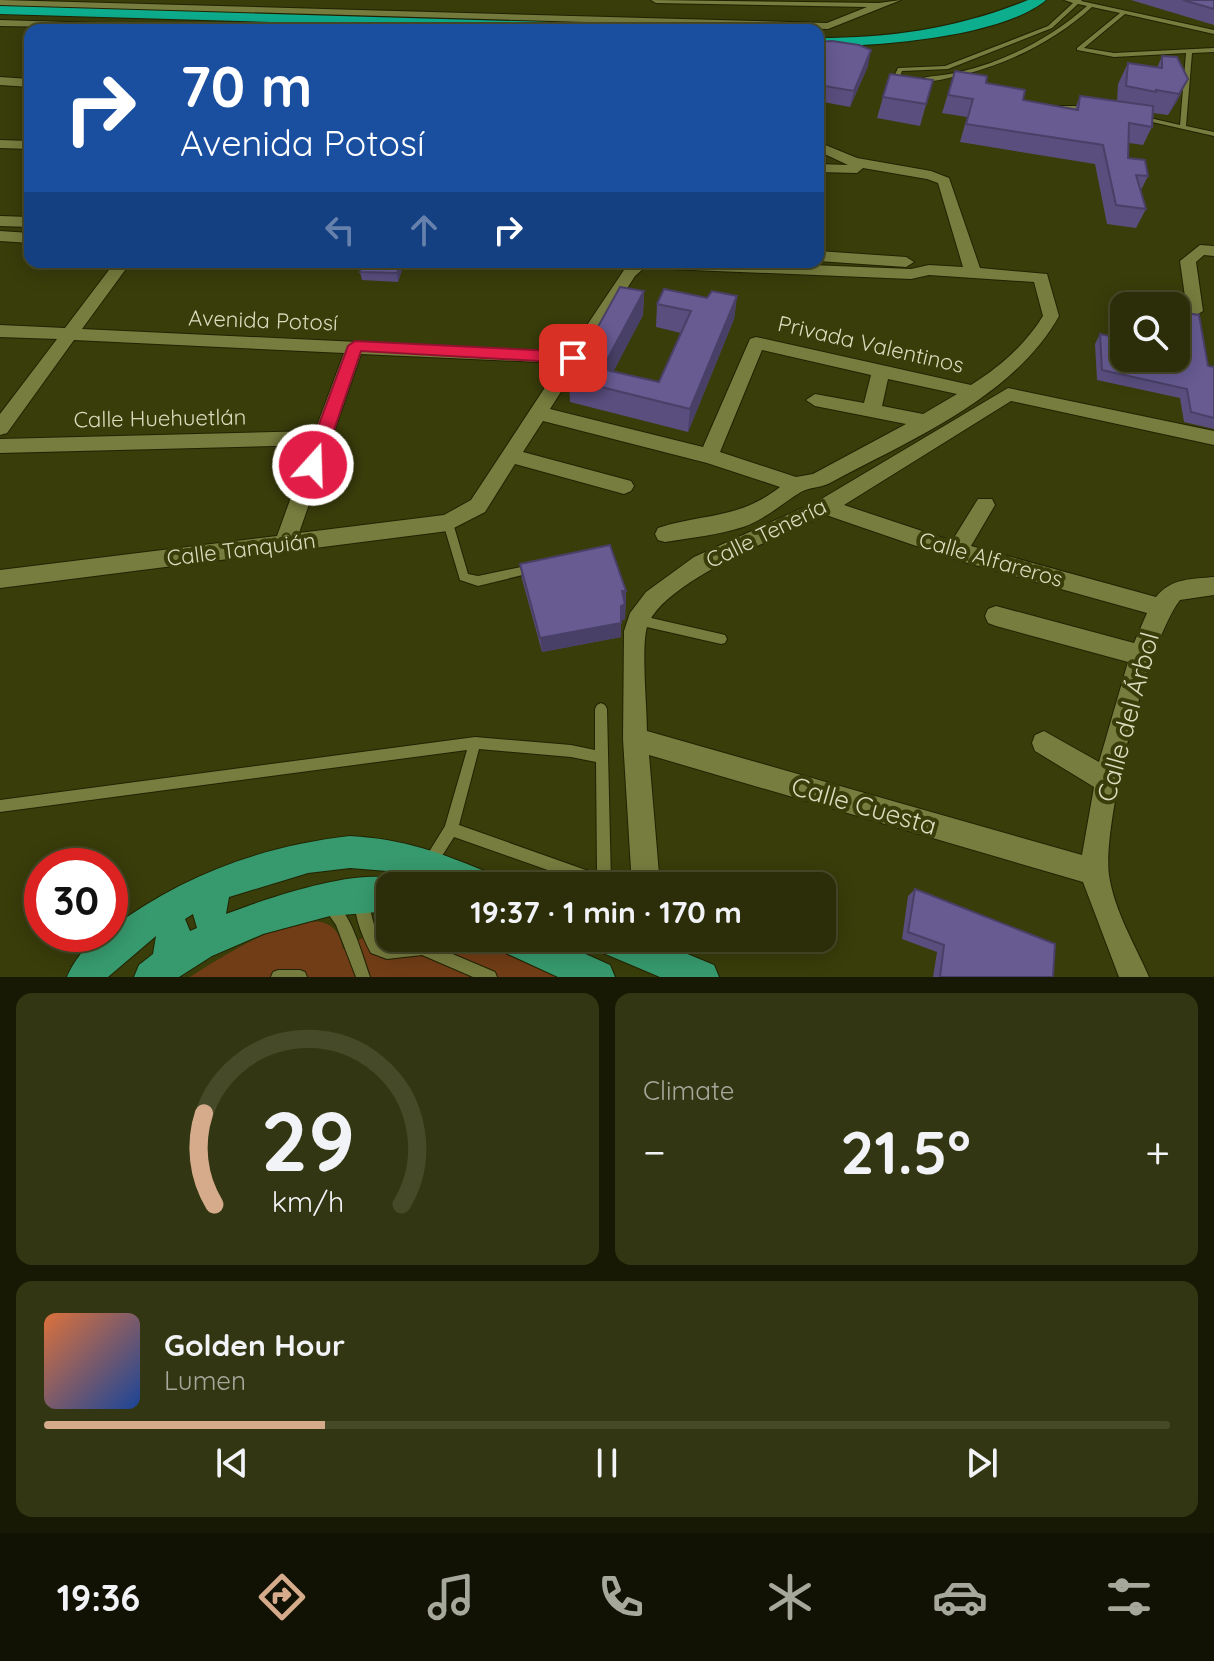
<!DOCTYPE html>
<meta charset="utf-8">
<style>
:root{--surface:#2b2e08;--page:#333612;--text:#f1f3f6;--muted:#a6a89c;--line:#474a29;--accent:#d6ab8b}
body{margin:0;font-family:Quicksand,sans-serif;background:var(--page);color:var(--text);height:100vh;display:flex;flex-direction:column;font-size:30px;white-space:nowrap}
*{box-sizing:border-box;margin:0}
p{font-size:26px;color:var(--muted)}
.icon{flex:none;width:44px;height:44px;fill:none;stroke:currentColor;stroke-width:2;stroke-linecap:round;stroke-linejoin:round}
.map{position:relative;height:977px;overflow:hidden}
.sheet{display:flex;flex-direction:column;gap:16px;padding:16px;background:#181904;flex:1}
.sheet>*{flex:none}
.banner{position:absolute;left:24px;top:24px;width:800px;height:244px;border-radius:16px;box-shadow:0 4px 20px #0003,0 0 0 2px var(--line);background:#1a4fa0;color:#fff;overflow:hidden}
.controls{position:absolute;left:1110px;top:292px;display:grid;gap:16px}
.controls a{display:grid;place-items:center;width:80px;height:80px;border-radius:16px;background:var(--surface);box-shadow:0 4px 20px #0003,0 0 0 2px var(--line);font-size:40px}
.speed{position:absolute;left:24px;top:848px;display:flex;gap:16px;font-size:40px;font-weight:700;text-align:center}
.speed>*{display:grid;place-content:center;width:104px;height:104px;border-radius:50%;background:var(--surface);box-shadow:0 4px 20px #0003,0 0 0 2px var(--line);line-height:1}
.speed .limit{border:12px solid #d22;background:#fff;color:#111}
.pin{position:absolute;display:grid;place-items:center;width:68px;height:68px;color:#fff;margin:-34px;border-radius:16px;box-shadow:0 4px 12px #0006}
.me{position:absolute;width:88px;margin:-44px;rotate:20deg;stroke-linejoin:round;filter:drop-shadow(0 0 6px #0008)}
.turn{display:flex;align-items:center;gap:28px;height:168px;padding:0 24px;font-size:36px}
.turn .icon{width:104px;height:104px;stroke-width:2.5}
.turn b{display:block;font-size:56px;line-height:68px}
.lanes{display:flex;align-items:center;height:76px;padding:0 24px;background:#0003;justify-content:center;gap:40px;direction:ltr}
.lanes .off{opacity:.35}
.big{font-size:60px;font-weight:700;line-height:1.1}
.sheet .widget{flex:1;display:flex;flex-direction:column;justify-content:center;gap:12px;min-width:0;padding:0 28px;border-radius:16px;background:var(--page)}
.sheet .dial{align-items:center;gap:0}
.dial svg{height:208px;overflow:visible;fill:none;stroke:var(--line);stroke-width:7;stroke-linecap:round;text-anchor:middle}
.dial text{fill:var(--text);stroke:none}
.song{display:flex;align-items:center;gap:24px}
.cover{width:96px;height:96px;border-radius:12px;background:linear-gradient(135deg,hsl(20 70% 55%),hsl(220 70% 35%))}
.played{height:8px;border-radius:4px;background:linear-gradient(90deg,var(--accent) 25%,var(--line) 25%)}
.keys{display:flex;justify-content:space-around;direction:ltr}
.heat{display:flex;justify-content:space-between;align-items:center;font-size:44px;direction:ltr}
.sheet .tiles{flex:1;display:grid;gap:16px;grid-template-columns:1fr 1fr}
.widget:last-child{grid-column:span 2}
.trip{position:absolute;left:376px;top:872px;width:460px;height:80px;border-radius:16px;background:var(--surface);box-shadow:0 4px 20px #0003,0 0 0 2px var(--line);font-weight:700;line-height:80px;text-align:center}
.tabs{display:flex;height:128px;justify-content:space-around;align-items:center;background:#111203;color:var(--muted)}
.tabs .icon{width:56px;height:56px}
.tabs .active{color:var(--accent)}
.tabs b{font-size:36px;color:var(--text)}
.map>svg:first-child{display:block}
</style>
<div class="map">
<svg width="1214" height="977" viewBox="0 0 1214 977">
<rect width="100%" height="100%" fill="#393d0a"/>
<!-- green -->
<path fill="#713d16" d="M390 906V938H486L577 977H190C217 960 295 909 327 924 338 929 340 938 343 949L380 928Z"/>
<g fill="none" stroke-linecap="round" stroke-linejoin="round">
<defs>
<g id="lane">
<path d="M1064 0H1082L1081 1 1214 30V34L1125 14 1084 48 1114 53 1214 48V52L1192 53 1186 126 1214 132V136L1139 119 1138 118 1141 116 1180 125 1186 53 1114 57 1077 50V48L1120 13 1092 7C1054 42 1004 66 953 77 941 80 927 83 916 80 929 75 945 76 959 72 1006 61 1051 38 1087 6L1078 4 1052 28 948 69 902 71 899 79 905 80V82L895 83 892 81 898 68 945 66 1048 26 1073 3Z"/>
<path d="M1050 106H1086L1089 108 1086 110 1048 109V107Z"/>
<path d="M448 519 452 520 453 523 468 574 478 576 535 564 539 565 540 568 539 571 478 586 460 580 443 523 444 520Z"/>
<path d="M638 615 721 634 725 635 727 639 725 643 721 644 638 625 634 623 632 620 634 617Z"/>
<path d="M601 703 605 705 607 709 611 883 610 886H593L454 837 435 867 434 886H420L421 865 445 826 467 750 0 812V800L475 737 571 745 595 750V709L597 705ZM479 749 571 757 596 762 597 874 459 825Z"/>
<path d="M361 894 366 896C372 912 373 928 381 943L387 945 422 941 495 972 497 977H473L422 955 387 959 371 953C363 938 352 913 356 896Z"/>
<path d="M329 898C351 909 362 955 370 977H356L336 925 322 905 324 900Z"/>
<path d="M278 970H300L305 972 307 977H271L273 972Z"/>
</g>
<g id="street">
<path d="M0 0 827 23 867 7 656 3 651 0 879 3 901 0 828 29 0 5Z"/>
<path d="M0 20 232 27 238 30 0 26Z"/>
<path d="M0 77 30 79V87L0 85Z"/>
<path d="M0 140 30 141V149L0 148Z"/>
<path d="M818 142 857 158 931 171 949 178 980 268 1047 274 1059 316C1013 398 910 440 830 483 821 488 809 487 801 492 781 504 766 519 743 527 718 535 691 538 665 542L658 540 655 534 658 528C703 513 738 520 780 487L707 463 543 421 523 452 631 481 634 486 631 491 624 494 515 464 485 512 448 531 0 588V570L277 536 310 445 0 453V439L315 431 344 353 74 340 7 433 0 435V414L57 339 0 337V325L65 328 115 262H131L82 329 569 352 626 267 608 265 606 262H734L911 269 929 265 963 267 938 183 927 179 863 168 857 173 818 172V164L848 165 818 151ZM644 268 911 279 929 275 1034 282 1043 316C1025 345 1000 367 971 385L756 337 750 339 703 447 550 409 635 276ZM762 350 871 375 864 403 815 394 806 400 815 406 906 424 813 474 796 477 720 452ZM361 354 561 363 471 500 444 515 299 533ZM888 379 957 394 923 414 882 406Z"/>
<path d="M0 216 30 217V227L0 226Z"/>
<path d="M0 231 30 233V243L0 241Z"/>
<path d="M1200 245 1214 246V256L1204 255 1196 262 1203 311 1195 316 1187 311 1180 261Z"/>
<path d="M818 251 906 257 914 262 906 267 818 261Z"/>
<path d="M1008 388 1214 431V445L1011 401 844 505 952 541 978 499H992L995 505 971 546 1156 597C1171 578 1192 579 1214 577V595L1180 600C1148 641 1102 823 1109 875 1114 910 1135 945 1149 977H1119L1083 882 649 755 660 886H632L623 739 624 631 630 613 646 592 694 557 818 501ZM826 515 957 560 1147 613 1134 643 996 606 988 609 985 616 988 623 996 626 1128 662 1099 762 1044 731 1035 735 1032 743 1035 751 1094 787 1082 855 647 731C647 706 641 648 647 627 662 581 784 535 826 515Z"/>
</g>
<g id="primary">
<path d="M350 836C405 839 441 853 492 874L496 886H442L400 872 350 868 308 873 229 897 226 914C257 902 380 858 403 886H390V911L330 916 263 934 212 956 179 977H134L139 965 153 954 156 936 108 977H67C73 962 92 935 110 934V929C181 876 261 846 350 836ZM193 914 197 928 190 931 185 919Z"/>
<path d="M494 938H550L610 965 615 977H558L499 950Z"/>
<path d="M591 938H649L714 965 719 977H660L596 950Z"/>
</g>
<g id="highway">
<path d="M1028 0H1046C1002 37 875 47 818 46V38C892 38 959 28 1028 0Z"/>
<path d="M0 6 685 26 692 30H544L0 14Z"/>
</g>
</defs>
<!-- lane casing -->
<use href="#lane" stroke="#212302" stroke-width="2"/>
<!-- street casing -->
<use href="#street" stroke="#212302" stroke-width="2"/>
<!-- primary casing -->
<use href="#primary" stroke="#212302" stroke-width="2"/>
<!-- highway casing -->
<use href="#highway" stroke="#212302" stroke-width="2"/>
<!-- lane -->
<use href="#lane" fill="#777d3e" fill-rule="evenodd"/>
<!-- street -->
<use href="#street" fill="#777d3e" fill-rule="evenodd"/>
<!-- primary -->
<use href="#primary" fill="#379a6e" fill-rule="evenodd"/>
<!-- highway -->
<use href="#highway" fill="#0dae8e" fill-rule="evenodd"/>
</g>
<!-- wall -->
<g fill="#594e7e">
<path d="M1131 0H1214V25Z"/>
<path d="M818 42 868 66 850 107 818 101Z"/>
<path d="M1162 56 1188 79 1177 101 1168 115 1153 113 1152 127 1143 145 1129 143 1128 158 1148 176 1141 190 1146 209 1136 228 1107 224 1095 164 960 142 967 117 942 113 955 71 1023 100 1075 109 1080 96 1117 101 1118 84 1128 63 1157 68Z"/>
<path d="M933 80 920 126 877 118 883 97Z"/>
<path d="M404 264 398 282 362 280 360 272Z"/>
<path d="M644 291 643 315 613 371 659 382 681 333 656 327 657 304 707 298 737 296 734 319 688 432 570 402 569 379Z"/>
<path d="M1179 312 1208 366 1214 367V429L1184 422 1180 398 1097 380 1095 344 1100 334 1178 351 1176 339V317Z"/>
<path d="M520 564 626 591 625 619 621 620V637L542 652 522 579Z"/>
<path d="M915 889 1053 977H933L937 952 902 939 908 896Z"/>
</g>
<!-- shaded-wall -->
<g fill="#484066">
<path d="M871 50 868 66 850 107 854 91Z"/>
<path d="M1188 79 1177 101 1168 115 1179 94Z"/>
<path d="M401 262H404V264L398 282 397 273Z"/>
<path d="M644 291 643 315 605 388 602 369Z"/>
<path d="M737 296 734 319 688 432 690 409Z"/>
<path d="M622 591H626L625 619 621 621Z"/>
<path d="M621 623V637L542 652 540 638Z"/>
</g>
<!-- building -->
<g fill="#675b92" stroke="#484066" stroke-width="2">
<path d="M1183 0H1214V9Z"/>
<path d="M832 41 859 45 871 50 854 91 818 85V72L824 60 818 59V42Z"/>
<path d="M1162 56 1177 57 1188 79 1179 94 1156 90V92L1126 86 1128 63 1162 68Z"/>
<path d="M955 71 987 76 986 83 1025 90 1023 100 1078 110 1080 96 1153 106 1152 127 1129 123 1128 158 1145 160 1148 176 1136 175 1146 209 1116 205 1103 145 966 124 973 99 948 95Z"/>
<path d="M890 74 933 80 926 104 883 97Z"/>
<path d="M364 262H401L397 273 360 272Z"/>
<path d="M620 287 644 291 602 369 659 382 691 311 657 304 664 289 707 298 712 291 737 296 690 409 569 379Z"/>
<path d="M1179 312 1199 315 1208 366 1214 367V418L1191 412 1187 389 1102 370 1100 334 1124 339V358H1176V350L1185 352Z"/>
<path d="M610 545 626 591H622L625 604 621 606V623L540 638 520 564Z"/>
<path d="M915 889 1055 944 1053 977H940L944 945 908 932Z"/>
</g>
<!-- route -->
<path fill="#e11d48" stroke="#92132f" stroke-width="2" d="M355 341 573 352 581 358 573 363 361 351 322 465 319 469H307L304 465 348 346Z"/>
<g text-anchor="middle" stroke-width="8" stroke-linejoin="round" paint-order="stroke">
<!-- street labels -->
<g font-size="22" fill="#d9ddbd" stroke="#393d0a">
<text transform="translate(263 320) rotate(2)" y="8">Avenida Potosí</text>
<text transform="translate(871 344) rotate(13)" y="8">Privada Valentinos</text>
<text transform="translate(160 418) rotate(-1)" y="8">Calle Huehuetlán</text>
<text transform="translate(766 533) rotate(-26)" y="8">Calle Tenería</text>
<text transform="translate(241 549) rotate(-7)" y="8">Calle Tanquián</text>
<text transform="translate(991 559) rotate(16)" y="8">Calle Alfareros</text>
</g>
<!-- near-street labels -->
<g font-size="26" fill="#d9ddbd" stroke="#393d0a">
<text transform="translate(1128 717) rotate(-75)" y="9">Calle del Árbol</text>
<text transform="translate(864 806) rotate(16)" y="9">Calle Cuesta</text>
</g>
</g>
</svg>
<div class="controls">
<a><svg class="icon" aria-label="search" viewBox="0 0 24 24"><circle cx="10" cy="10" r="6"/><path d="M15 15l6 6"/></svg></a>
</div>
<div class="speed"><div class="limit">30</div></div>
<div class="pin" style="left:573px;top:358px;background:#d93025"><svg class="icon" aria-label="arrive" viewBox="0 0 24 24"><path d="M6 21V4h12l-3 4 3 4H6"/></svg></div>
<svg class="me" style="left:313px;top:465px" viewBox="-20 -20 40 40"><circle r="17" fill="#e11d48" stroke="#fff" stroke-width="3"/><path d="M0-11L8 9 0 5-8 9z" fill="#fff"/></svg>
<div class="trip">19:37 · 1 min · 170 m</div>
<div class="banner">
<div class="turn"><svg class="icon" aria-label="right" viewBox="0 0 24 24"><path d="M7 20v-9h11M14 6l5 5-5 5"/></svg><div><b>70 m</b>Avenida Potosí</div></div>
<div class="lanes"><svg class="icon off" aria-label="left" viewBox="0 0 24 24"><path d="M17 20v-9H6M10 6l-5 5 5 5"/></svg><svg class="icon off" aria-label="ahead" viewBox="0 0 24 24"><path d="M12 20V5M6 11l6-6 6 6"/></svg><svg class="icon" aria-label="right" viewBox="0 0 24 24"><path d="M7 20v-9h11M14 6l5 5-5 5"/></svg></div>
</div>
</div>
<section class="sheet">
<div class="tiles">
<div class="widget dial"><svg viewBox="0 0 100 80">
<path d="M14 69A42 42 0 1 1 86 69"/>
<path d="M14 69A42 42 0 0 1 10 34" stroke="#d6ab8b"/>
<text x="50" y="56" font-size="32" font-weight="700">29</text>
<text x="50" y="72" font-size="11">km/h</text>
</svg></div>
<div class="widget"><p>Climate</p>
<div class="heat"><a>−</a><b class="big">21.5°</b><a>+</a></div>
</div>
<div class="widget">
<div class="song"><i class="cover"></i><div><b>Golden Hour</b><p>Lumen</p></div></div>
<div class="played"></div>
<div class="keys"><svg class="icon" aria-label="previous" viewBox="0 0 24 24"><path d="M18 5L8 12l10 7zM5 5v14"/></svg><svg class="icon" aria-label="pause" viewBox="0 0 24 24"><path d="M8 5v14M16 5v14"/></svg><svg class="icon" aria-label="next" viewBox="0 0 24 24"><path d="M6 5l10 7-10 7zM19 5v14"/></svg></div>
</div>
</div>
</section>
<nav class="tabs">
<b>19:36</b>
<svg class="icon active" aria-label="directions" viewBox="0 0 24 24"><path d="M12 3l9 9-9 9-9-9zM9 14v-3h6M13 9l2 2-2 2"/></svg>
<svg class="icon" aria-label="music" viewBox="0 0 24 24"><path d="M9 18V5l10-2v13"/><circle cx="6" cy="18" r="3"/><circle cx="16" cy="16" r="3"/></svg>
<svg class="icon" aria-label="phone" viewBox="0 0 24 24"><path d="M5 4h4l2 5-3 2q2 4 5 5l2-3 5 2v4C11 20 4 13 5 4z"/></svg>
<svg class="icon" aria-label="climate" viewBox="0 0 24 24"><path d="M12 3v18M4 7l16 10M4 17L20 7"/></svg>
<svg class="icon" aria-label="car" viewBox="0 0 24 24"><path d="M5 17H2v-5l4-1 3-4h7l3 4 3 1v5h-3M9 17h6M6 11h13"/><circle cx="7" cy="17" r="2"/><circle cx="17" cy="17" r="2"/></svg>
<svg class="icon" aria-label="filters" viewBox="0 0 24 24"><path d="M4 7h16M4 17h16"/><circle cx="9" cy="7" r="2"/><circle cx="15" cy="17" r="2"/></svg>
</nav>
